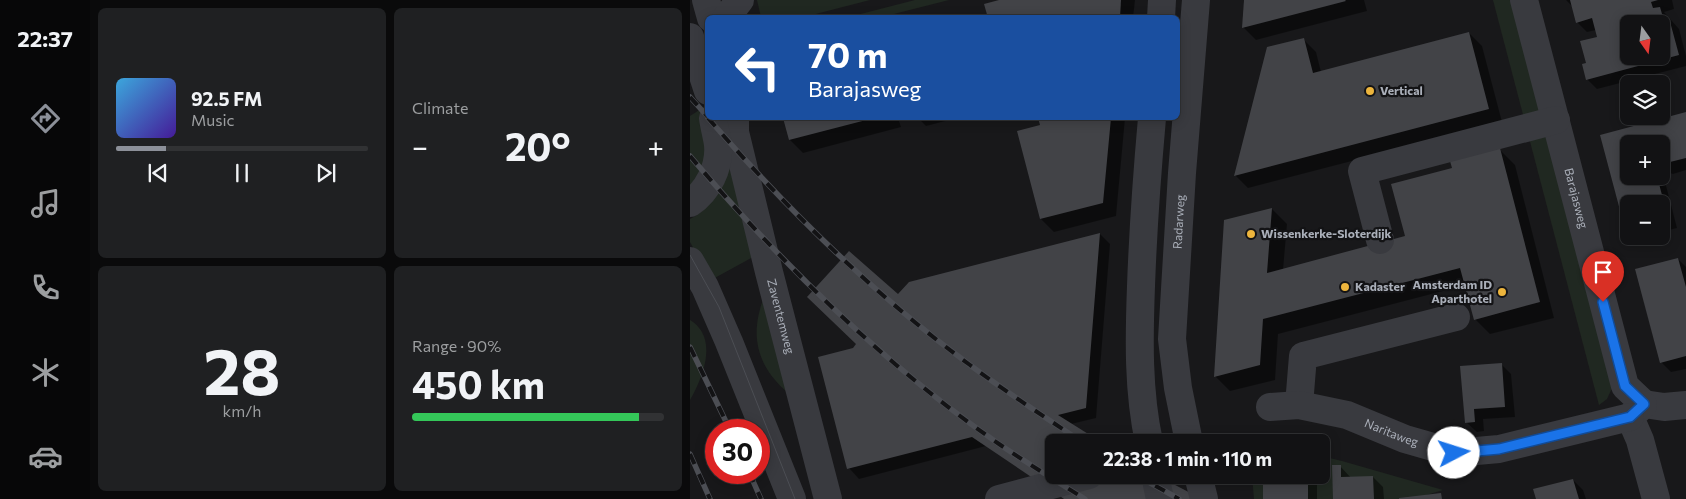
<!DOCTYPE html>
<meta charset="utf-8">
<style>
:root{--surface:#121214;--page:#1f2022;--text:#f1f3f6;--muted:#9c9ea0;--line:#313234;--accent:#8c9099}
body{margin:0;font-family:Commissioner,sans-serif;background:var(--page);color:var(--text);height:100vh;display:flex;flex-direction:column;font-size:19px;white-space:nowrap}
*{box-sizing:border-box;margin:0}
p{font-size:16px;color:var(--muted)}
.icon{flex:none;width:28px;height:28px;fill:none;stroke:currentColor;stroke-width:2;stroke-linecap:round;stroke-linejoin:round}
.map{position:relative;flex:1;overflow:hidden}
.drawer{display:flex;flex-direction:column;gap:8px;padding:8px;background:#0a0a0b;width:600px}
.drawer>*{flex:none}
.hud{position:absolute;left:15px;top:15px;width:475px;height:105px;border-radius:8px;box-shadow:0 2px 12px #0003,0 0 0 1px var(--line);background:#1a4fa0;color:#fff;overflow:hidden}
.needle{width:32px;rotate:166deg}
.buttons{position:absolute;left:930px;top:15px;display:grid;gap:10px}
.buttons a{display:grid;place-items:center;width:50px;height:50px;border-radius:8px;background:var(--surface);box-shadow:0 2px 12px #0003,0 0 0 1px var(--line);font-size:25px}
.speed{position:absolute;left:15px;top:419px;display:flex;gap:10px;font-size:25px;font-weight:700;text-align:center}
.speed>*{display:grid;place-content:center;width:65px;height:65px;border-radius:50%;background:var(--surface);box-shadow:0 2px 12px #0003,0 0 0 1px var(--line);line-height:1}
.speed .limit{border:8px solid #d22;background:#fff;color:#111}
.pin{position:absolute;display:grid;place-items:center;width:42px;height:42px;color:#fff;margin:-51px -21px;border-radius:50% 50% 50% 0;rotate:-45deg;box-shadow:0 0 5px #0007}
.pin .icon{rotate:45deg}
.me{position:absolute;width:55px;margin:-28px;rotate:85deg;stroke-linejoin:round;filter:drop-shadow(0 0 4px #0008)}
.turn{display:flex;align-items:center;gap:18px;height:105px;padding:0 20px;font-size:22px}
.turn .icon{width:65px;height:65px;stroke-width:2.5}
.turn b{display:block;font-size:35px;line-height:42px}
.big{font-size:38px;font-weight:700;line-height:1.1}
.drawer .card{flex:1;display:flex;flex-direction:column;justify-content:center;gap:8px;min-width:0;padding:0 18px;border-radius:8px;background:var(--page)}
.drawer .dial{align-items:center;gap:0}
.dial b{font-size:65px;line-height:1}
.song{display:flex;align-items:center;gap:15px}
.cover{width:60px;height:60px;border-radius:8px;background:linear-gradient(135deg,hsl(200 70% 55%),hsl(260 70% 35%))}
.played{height:5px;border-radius:2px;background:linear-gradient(90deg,var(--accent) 20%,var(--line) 20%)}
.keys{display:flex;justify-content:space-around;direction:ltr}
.heat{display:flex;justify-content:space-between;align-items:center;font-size:28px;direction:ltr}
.charge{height:8px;border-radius:4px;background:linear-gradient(90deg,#34c759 90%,var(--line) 0)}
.drawer .tiles{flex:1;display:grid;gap:8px;grid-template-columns:repeat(2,1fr)}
.trip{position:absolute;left:355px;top:434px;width:285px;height:50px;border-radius:8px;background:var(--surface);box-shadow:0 2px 12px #0003,0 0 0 1px var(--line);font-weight:700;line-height:50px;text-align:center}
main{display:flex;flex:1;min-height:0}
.menu{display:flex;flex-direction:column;width:90px;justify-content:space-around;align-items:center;background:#070708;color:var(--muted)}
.menu .icon{width:35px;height:35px}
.menu .selected{color:var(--accent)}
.menu b{font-size:22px;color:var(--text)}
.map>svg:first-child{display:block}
</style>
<main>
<nav class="menu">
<b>22:37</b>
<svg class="icon selected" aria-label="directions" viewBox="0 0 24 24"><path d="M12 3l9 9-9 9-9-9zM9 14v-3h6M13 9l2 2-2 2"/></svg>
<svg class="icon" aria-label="music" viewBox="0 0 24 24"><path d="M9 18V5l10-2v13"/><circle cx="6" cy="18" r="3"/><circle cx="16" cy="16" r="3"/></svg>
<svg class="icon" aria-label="phone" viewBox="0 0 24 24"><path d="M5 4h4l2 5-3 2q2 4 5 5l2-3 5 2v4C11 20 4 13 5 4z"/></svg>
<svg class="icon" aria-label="climate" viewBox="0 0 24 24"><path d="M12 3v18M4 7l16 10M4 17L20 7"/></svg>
<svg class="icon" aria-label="car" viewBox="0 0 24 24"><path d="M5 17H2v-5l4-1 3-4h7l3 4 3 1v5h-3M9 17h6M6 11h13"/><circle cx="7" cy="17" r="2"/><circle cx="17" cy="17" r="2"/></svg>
</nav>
<section class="drawer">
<div class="tiles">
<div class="card">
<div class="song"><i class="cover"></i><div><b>92.5 FM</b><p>Music</p></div></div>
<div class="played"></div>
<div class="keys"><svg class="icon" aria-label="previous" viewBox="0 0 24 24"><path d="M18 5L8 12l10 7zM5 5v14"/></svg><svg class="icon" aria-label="pause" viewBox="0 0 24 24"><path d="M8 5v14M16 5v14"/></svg><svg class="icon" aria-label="next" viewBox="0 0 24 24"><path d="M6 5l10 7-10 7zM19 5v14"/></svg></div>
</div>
<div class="card"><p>Climate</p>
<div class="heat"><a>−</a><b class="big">20°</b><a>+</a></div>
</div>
<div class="card dial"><b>28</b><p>km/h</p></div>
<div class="card"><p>Range · 90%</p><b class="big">450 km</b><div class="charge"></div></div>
</div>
</section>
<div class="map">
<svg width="996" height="499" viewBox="0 0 996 499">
<rect width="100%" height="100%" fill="#18181a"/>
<!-- green -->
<g fill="#202821">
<path d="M67 0H180L114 17H71Z"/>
<path d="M225 0H259L192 17H159Z"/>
<path d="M803 0H822L922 388 917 399 909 405Z"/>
<path d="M14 107 18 138V156L0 190V116Z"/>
<path d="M38 161 63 257 21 280 0 242V219C24 208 30 183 38 161Z"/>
<path d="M74 297 98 393C67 366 59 336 74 297Z"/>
<path d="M0 320C29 338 13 377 0 400Z"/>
<path d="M631 456 652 461 753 490 723 499H564L562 475H631Z"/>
</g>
<!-- shadow -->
<g fill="#0007" fill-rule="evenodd">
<path d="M314 0H445L443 18H299Z"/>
<path d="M555 0H674L677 11 566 40 553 27Z"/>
<path d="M876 0H982L984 9 974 12 989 29 996 56V66L907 89 897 79 898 64 908 38 906 30 897 32 887 22 883 7ZM939 24H971V56H939Z"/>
<path d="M779 33 792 46 812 122 558 188 545 175 613 39 626 52 631 72Z"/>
<path d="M996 113V170L983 174 972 170 987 228 971 232V204H939V231L936 228 912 135ZM939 144H971V176H939Z"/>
<path d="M94 118H208L211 127 113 153 100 140Z"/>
<path d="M228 118H267L236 126Z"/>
<path d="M332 118H348L336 121Z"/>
<path d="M350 118H435L426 216 364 232 351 219 352 126Z"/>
<path d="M810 150 825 165 864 318 800 334 785 319 776 285 588 334 585 380 540 391 525 376 582 209 597 224 593 270 717 237Z"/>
<path d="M410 234 420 244 406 418 381 424 410 442H364V475L374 499 296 446 169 479 159 468 163 349 209 296Z"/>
<path d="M988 259 996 267V369L981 372 971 362Z"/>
<path d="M811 364 821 374 825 417 793 419 794 431 787 432 776 422 772 367Z"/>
<path d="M650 466 661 478 683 477 693 487 694 499H644Z"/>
<rect x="575" y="475" width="52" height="24"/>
<path d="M883 480 893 490 896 499H847Z"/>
</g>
<!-- building -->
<g fill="#424347" fill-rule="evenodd">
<path d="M309 0H431L430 18H298L294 4Z"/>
<path d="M554 0H655L656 1 552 28Z"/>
<path d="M880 0H968L961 2 963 8 970 7 972 14 965 15 966 21 979 18 989 55 896 80 892 64 896 63 890 41 907 37 902 18 886 23ZM939 24H971V56H939Z"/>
<path d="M779 32 799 109 544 176 577 47 614 38 623 73Z"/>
<path d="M996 112V158L972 164 971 144H939V176H967L978 218 971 219V204H939V228L935 229 910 135Z"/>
<path d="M93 118H184L99 140Z"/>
<path d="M348 118H421L413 203 350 219 327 131 350 125Z"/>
<path d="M810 148 850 302 784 320 770 268 573 319 570 365 524 377 534 220 582 208 577 273 715 236 701 184 762 168 760 161Z"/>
<path d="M410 233 396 408 368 415 411 442H364V475H466L512 499H374L282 437 157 469 128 357 163 348 166 344 117 297 159 251 208 294 219 282Z"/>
<path d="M988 258 996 287V356L970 363 945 269Z"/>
<path d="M812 363 815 407 784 409 785 422 775 423 770 366Z"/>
<path d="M642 465H651V477L683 476 684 499H643Z"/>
<rect x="573" y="475" width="45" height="24"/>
<path d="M883 479 889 499H846L843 489Z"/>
<path d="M751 493 752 499H709V498Z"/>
</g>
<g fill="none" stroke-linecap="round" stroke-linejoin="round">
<!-- minor -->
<g stroke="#393a3f" stroke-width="28">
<path d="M16 0 21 18"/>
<path id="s1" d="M834 0 935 386 954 404"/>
<path d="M36 18 50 0"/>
<path d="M471 18 472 0"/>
<path d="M0 37 18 91"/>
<path id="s2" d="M45 118V132L79 272 138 499"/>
<path d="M0 203C18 191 30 167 28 145 27 136 24 127 23 118"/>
<path d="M690 240 672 171 866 120"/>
<path d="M0 261 15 287 39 342 102 499"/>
<path d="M954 404 974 407 996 405"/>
<path d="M609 405 613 356 766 317"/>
<path d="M953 405 940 417 950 440 966 499"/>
<path id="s3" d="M580 407 609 405 657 415 715 439 764 453 809 449 940 417"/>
<path d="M459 442C448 391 449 339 451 286 453 230 457 174 462 118"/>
<path id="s4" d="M499 442 488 388 482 339 492 173 506 0"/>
<path d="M465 475 470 499"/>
<path d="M508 475 514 499"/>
<path d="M309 499 399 475"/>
</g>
<!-- tram -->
<path stroke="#4c4e54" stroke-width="1" d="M0 255 29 307 105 499"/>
<defs>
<g id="rail">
<path d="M0 97 18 117"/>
<path d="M18 118C96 208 183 294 280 365 316 392 355 417 392 442"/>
<path d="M0 156C91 263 193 364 309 444 337 463 366 481 395 499"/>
<path d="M0 347 40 430"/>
<path d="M0 454 20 499"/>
<path d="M59 472 71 499"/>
<path d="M446 475 489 499"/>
</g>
</defs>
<!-- rail casing -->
<use href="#rail" stroke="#4c4e54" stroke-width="5.5"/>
<!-- rail -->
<use href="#rail" stroke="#131315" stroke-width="4" stroke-dasharray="11" stroke-linecap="butt"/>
</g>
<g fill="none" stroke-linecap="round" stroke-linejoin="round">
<defs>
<path id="route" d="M764 453 809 449 940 417 954 404 935 386 913 302"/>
</defs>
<!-- route casing -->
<use href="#route" stroke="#114b97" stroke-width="12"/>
<!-- route -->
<use href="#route" stroke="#1a73e8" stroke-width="9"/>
</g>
<!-- markers -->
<g fill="#edb53d" stroke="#131315" stroke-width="2">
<circle cx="680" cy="91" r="5"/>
<circle cx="561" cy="234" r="5"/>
<circle cx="655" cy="287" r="5"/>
<circle cx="812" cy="292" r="5"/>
</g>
<g text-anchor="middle" stroke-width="4.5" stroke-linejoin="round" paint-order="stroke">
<!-- poi labels -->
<g font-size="12" font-weight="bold" fill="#aaafb9" stroke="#131315" text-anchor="start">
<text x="690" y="95">Vertical</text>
<text x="571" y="238">Wissenkerke-Sloterdijk</text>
<text x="802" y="289" text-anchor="end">Amsterdam ID<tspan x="802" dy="14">Aparthotel</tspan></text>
<text x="665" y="291">Kadaster</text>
</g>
<!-- street labels -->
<g font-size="12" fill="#aaafb9" stroke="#131315">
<text dy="4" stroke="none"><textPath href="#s1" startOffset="205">Barajasweg</textPath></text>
<text dy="4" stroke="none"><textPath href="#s4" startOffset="222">Radarweg</textPath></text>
<text dy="4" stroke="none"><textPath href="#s2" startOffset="204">Zaventemweg</textPath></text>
<text dy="4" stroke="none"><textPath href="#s3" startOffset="126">Naritaweg</textPath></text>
</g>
</g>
</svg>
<div class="buttons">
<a><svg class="needle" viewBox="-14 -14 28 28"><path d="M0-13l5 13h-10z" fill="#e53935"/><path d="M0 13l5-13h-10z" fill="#9c9ea0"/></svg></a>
<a><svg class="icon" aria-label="layers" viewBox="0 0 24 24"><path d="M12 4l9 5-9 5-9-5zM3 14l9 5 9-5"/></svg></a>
<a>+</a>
<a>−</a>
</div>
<div class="speed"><div class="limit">30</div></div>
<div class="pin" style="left:913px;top:302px;background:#d93025"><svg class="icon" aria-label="arrive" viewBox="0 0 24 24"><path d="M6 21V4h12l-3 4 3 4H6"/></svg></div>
<svg class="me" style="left:764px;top:453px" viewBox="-20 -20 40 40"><circle r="19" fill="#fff"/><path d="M0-13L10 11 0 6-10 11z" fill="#1a73e8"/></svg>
<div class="trip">22:38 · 1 min · 110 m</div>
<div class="hud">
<div class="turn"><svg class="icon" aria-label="left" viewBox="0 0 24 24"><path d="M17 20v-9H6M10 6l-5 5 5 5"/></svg><div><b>70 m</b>Barajasweg</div></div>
</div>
</div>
</main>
